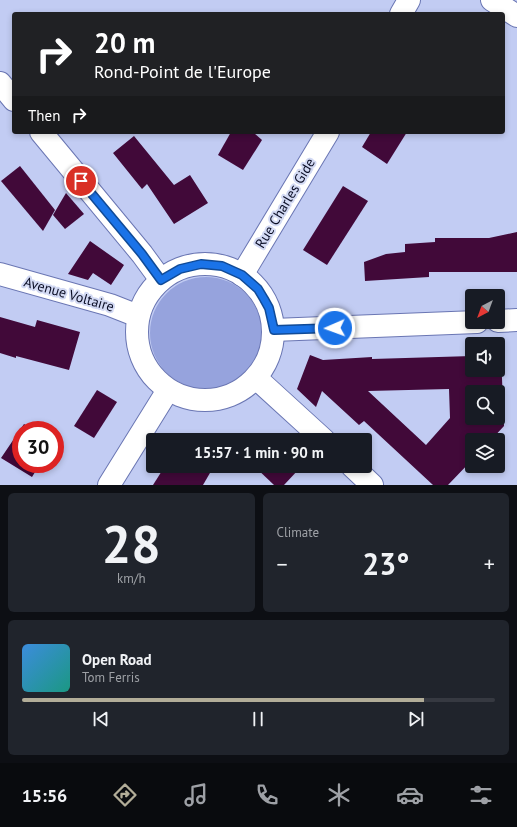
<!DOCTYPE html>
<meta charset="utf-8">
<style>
:root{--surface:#171b24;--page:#20242c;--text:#f1f3f6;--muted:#9ea1a6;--line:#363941;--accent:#b2ad98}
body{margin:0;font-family:"PT Sans",sans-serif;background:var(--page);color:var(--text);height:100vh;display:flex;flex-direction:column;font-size:15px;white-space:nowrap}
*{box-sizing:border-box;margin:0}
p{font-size:13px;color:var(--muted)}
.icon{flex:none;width:22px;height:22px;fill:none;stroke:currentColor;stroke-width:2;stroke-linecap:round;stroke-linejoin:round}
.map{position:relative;height:485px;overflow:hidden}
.sheet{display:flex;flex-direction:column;gap:8px;padding:8px;background:#0d0f14;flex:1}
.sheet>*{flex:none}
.guide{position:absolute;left:12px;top:12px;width:493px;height:122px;border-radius:4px;box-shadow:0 2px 6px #0003;background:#202124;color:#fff;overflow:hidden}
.needle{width:26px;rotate:221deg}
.tools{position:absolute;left:465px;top:289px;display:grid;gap:8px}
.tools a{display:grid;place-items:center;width:40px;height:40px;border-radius:4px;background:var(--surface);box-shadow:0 2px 6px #0003;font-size:20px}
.speed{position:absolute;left:12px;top:421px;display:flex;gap:8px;font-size:20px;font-weight:700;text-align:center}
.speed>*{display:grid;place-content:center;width:52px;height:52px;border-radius:50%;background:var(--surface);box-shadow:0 2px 6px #0003;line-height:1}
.speed .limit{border:6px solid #d22;background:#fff;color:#111}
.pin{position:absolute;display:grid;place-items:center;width:34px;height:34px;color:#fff;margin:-17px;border:2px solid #fff;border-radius:50%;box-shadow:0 1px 4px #0007}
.me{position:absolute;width:44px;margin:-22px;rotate:268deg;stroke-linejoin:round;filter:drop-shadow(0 0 3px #0008)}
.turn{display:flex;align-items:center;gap:14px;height:84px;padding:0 16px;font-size:18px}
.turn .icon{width:52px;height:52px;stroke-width:2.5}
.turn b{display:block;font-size:28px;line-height:34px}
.then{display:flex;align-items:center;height:38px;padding:0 16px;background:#0003;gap:8px;font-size:15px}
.big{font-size:30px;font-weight:600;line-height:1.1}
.sheet .card{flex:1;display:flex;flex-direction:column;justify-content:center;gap:6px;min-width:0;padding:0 14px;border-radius:6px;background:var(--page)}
.sheet .dial{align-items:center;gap:0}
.dial b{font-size:52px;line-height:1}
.song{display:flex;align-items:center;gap:12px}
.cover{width:48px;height:48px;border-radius:6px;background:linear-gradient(135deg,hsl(210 70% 55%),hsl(170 70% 35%))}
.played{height:4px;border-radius:2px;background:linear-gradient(90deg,var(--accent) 85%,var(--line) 85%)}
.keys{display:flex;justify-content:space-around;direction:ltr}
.heat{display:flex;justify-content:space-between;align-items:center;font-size:22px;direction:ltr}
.sheet .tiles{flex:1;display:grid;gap:8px;grid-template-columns:1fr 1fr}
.card:last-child{grid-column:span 2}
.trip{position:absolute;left:146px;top:433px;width:226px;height:40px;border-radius:4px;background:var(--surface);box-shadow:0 2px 6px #0003;font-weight:600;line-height:40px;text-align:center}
.menu{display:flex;height:64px;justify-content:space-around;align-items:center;background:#090b0e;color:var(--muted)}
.menu .icon{width:28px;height:28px}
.menu .selected{color:var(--accent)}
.menu b{font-size:18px;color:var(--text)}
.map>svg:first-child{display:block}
</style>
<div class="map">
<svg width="517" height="485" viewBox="0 0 517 485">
<rect width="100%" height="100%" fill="#c2ccf3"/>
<!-- green -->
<circle fill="#96a3dd" cx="206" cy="333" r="56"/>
<!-- building -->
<g fill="#410939" fill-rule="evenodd">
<path d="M231 132H253L262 140 243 170 218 155Z"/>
<path d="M371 132H407L387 164 362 147Z"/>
<path d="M134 136 174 185 190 175 208 203 174 224 147 184 142 189 113 153Z"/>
<path d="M20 166 55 210 43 231 1 181Z"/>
<path d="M343 186 368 201 327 265 303 250Z"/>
<path d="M66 193 84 214 65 229 53 215Z"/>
<path d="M517 232V272H429V277L365 281 364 262 386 254 405 252V244L435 242V238H489Z"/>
<path d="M90 241 124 265 111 285 93 273 88 280 68 274Z"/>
<path d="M0 317 35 327 37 320 80 332 69 370 16 356V358L0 353Z"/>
<path d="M310 355 323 360 372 357V359L472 356V370H498V355H501L504 426 491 440H472V460L448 485H433L364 421 359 425 322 391 316 407 297 389ZM449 389 450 418 426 445 368 391ZM472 392H498V418H472Z"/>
<path d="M97 390 117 402 94 438 74 426Z"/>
<path d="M24 424 34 430H21V464H40L32 477 1 458Z"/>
<path d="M165 466H214L203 485H153Z"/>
<path d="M254 466H296L299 469 284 485H274Z"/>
</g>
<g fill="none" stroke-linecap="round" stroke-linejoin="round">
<defs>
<g id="minor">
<path d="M492 0 517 16"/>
<path d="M0 83 14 100"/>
<path d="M41 132 142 254 161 280"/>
<path d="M0 274 110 305 138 316"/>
<path d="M498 321 517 320"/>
<path d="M273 330 477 322"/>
<path d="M256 378 324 440"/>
<path d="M352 466 372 485"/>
</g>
<g id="tertiary">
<path d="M401 14 409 0"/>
<circle cx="205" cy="332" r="68"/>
<path d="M242 275 328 132"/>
<path d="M109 485 168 390"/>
</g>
</defs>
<!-- minor casing -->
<use href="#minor" stroke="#6a76b3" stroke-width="24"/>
<!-- tertiary casing -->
<use href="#tertiary" stroke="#6a76b3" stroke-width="24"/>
<!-- minor -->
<use href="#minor" stroke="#fff" stroke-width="22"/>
<!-- tertiary -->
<use href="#tertiary" stroke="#fff" stroke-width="22"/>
</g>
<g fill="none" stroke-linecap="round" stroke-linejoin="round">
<defs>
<path id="route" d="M81 181 142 254 161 280 180 269 201 264 222 266 242 275 258 289 264 299 269 308 274 330 335 328"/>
</defs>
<!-- route casing -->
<use href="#route" stroke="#114b97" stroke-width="10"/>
<!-- route -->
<use href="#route" stroke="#1a73e8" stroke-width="7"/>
</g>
<g text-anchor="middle" stroke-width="4" stroke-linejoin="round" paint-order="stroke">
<!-- street labels -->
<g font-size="14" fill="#0a0d24" stroke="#d3daf4">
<text transform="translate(285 203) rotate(-59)" y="5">Rue Charles Gide</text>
<text transform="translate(69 294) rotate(16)" y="5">Avenue Voltaire</text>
</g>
</g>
</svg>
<div class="tools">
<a><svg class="needle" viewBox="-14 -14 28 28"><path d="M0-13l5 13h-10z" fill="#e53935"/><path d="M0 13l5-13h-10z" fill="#9ea1a6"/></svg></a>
<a><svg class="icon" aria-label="sound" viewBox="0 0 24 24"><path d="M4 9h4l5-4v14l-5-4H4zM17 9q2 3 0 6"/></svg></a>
<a><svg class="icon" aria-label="search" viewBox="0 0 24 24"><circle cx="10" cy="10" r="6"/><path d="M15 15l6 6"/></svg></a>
<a><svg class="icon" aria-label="layers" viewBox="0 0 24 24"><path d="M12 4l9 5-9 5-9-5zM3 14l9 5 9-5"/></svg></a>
</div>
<div class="speed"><div class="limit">30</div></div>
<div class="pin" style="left:81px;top:181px;background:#d93025"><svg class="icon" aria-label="arrive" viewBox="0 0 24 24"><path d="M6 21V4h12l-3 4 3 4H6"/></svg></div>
<svg class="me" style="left:335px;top:328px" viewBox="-20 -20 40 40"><circle r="17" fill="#1a73e8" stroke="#fff" stroke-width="3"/><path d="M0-11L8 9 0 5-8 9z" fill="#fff"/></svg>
<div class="trip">15:57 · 1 min · 90 m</div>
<div class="guide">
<div class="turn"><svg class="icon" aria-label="right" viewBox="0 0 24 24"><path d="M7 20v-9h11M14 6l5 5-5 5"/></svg><div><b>20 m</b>Rond-Point de l'Europe</div></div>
<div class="then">Then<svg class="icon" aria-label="right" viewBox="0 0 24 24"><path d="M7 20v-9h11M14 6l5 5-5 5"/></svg></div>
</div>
</div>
<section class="sheet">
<div class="tiles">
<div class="card dial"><b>28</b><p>km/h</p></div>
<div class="card"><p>Climate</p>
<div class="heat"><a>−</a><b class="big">23°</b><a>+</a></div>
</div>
<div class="card">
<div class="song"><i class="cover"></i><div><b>Open Road</b><p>Tom Ferris</p></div></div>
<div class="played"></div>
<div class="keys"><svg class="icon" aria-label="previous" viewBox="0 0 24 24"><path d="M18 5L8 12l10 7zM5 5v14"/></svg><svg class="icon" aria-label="pause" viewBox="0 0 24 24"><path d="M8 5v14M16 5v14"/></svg><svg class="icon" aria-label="next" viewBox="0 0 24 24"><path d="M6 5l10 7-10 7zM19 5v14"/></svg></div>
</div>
</div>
</section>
<nav class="menu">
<b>15:56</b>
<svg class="icon selected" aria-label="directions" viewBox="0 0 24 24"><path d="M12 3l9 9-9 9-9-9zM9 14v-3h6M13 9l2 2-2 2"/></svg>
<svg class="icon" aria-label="music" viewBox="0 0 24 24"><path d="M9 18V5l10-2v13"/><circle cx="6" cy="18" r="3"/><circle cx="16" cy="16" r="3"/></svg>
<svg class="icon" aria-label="phone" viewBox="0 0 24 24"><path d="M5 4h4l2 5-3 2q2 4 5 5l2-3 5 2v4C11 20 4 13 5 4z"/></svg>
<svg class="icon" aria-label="climate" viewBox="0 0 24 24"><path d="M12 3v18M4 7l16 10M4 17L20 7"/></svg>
<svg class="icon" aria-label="car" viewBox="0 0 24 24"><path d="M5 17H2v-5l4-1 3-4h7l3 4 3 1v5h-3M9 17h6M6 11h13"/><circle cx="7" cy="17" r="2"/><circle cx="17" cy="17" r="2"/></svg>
<svg class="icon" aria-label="filters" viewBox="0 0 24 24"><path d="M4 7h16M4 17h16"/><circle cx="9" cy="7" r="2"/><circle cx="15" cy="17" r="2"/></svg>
</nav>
